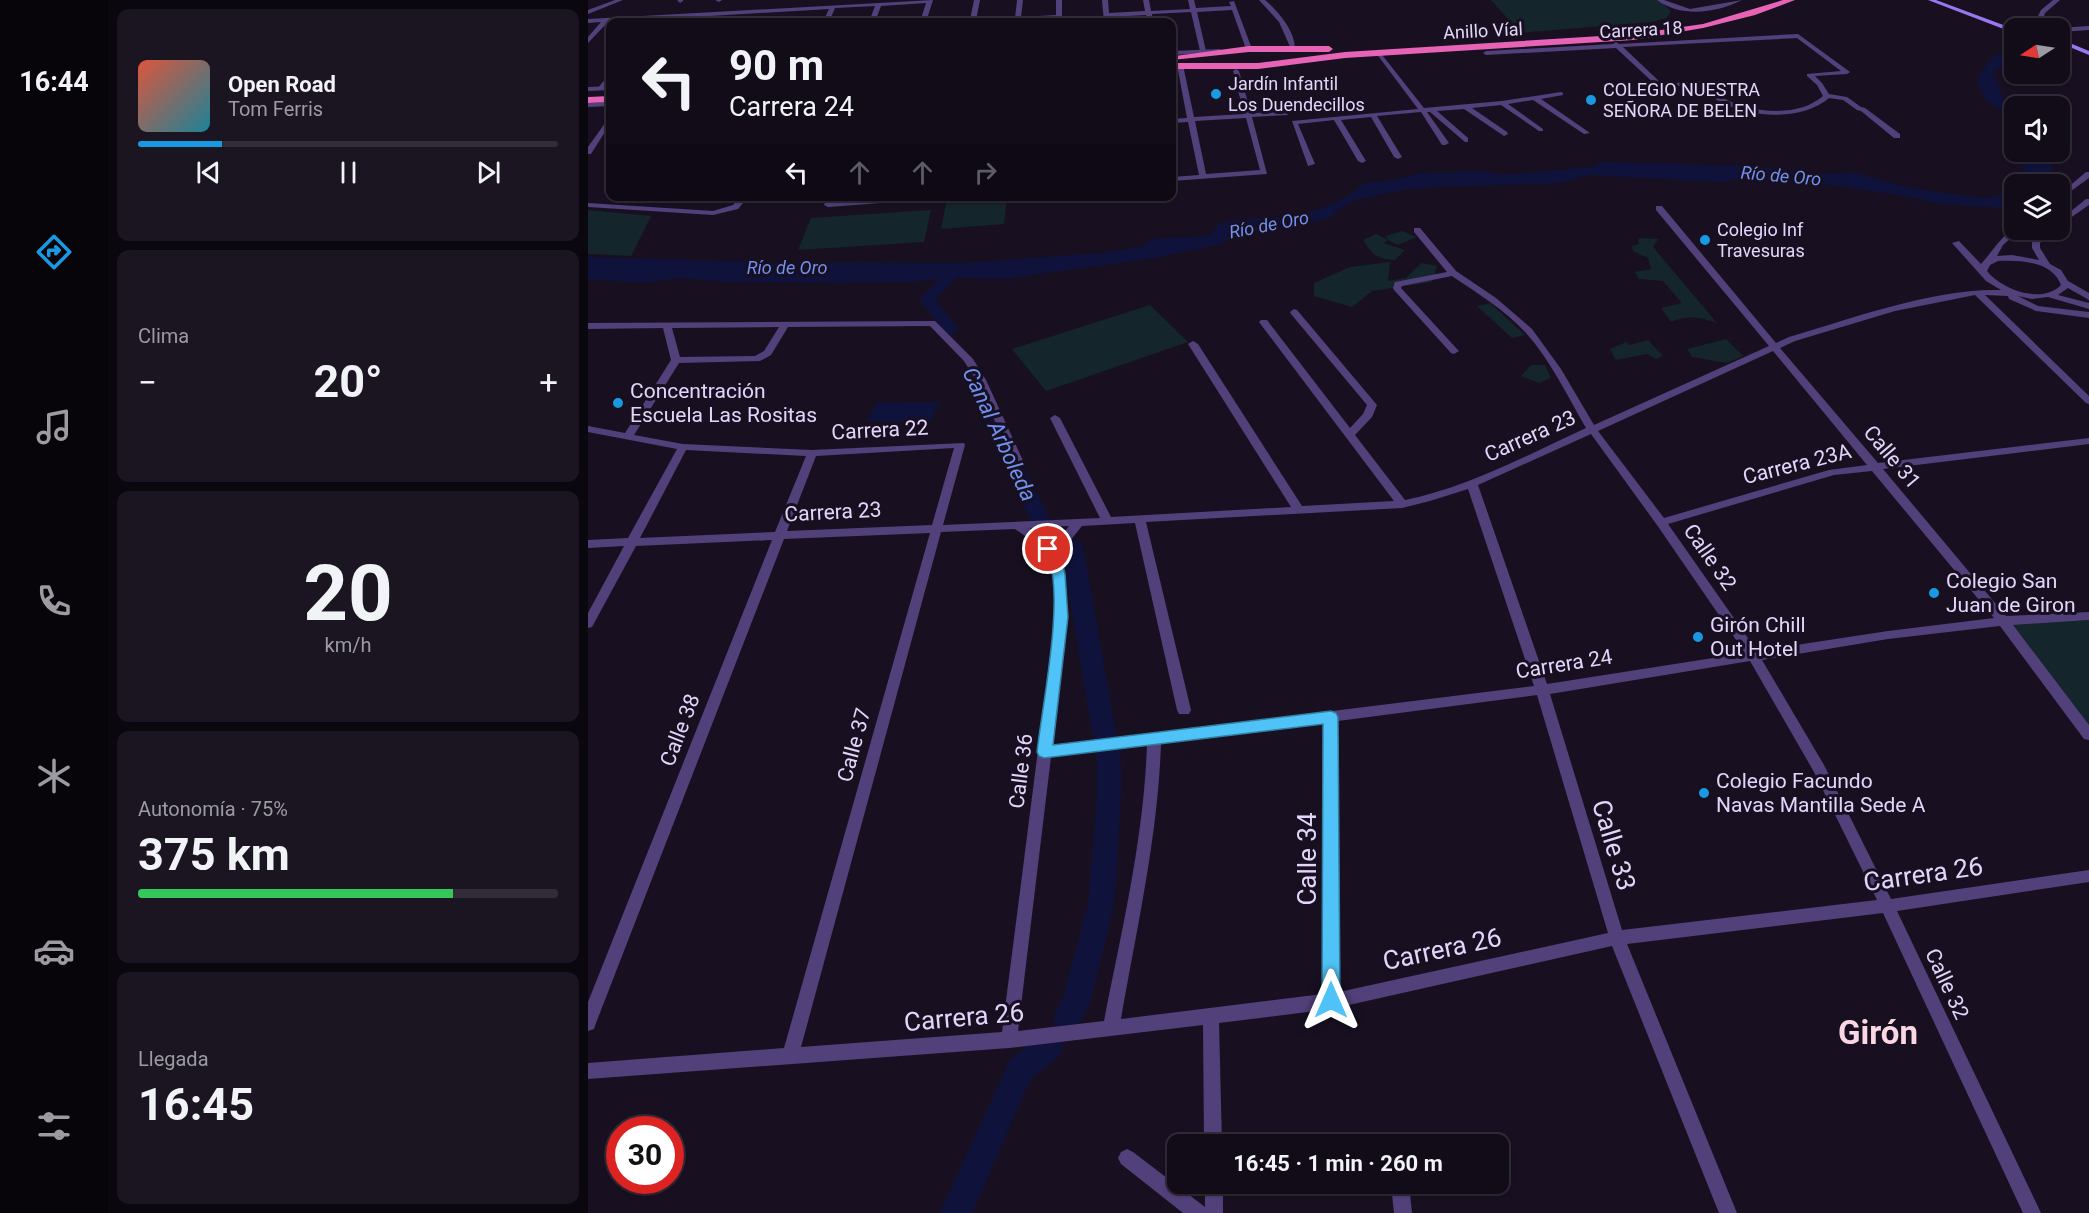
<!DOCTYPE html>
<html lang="es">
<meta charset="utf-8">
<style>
:root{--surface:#120c19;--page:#1b1522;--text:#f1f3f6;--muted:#9c9ba2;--line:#312c38;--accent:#1999e2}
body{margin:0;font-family:Roboto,sans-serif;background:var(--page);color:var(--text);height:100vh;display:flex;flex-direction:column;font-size:22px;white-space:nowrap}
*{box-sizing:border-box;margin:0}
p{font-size:20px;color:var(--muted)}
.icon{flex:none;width:33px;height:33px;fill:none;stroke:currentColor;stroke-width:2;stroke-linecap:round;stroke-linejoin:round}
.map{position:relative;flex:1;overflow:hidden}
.side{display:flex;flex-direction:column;gap:9px;padding:9px;background:#0a070e;width:480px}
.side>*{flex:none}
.hud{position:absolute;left:18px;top:18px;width:570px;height:183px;border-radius:12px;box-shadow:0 2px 4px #0004,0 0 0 2px var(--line);background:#120c19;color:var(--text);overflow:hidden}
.needle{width:39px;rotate:258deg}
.controls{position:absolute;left:1416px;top:18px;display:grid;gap:12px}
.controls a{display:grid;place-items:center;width:66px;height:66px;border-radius:12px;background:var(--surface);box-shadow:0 2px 4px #0004,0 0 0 2px var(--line);font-size:30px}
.speed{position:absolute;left:18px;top:1116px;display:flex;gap:12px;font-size:30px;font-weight:700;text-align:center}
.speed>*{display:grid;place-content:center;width:78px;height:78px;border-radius:50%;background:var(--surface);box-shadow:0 2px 4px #0004,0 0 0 2px var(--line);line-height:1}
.speed .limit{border:9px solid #d22;background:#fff;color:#111}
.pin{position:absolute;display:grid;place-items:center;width:51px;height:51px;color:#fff;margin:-26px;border:3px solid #fff;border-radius:50%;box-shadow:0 2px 6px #0007}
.me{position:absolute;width:66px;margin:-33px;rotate:0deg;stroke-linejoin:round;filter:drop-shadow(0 0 4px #0008)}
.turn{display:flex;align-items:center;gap:21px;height:126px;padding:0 24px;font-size:27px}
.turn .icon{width:78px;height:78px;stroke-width:2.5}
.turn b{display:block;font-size:42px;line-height:51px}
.lanes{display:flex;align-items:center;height:57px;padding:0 24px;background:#0003;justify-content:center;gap:30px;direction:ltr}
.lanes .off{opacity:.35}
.big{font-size:45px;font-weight:700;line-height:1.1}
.side .tile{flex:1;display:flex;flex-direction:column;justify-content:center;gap:9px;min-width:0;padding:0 21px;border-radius:12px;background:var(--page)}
.side .dial{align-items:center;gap:0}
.dial b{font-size:78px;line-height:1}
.song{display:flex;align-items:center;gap:18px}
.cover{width:72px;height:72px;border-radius:9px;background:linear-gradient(135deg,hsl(10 70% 55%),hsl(190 70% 35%))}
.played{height:6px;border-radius:3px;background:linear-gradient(90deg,var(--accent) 20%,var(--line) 20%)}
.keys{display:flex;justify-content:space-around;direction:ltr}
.heat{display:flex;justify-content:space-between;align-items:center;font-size:33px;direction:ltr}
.charge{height:9px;border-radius:4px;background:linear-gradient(90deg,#34c759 75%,var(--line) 0)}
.trip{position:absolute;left:579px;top:1134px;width:342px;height:60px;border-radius:12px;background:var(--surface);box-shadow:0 2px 4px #0004,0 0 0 2px var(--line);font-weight:700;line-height:60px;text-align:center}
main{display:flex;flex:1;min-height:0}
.tab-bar{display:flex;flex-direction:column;width:108px;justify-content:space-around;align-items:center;background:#07050a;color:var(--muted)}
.tab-bar .icon{width:42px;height:42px}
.tab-bar .selected{color:var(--accent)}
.tab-bar b{font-size:27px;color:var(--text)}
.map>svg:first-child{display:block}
</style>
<main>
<nav class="tab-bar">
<b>16:44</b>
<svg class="icon selected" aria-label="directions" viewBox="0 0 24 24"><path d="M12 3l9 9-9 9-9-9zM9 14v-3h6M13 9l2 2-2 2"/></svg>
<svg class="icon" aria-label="music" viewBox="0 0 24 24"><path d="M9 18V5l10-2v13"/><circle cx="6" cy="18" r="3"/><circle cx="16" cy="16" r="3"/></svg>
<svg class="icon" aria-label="phone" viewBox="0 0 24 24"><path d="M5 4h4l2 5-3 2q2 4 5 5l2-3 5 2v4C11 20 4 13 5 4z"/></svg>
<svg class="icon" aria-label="climate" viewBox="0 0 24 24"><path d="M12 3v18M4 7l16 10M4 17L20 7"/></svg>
<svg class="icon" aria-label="car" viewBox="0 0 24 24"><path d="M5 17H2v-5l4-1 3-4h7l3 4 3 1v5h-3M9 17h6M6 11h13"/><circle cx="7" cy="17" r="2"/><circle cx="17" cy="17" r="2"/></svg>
<svg class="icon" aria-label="filters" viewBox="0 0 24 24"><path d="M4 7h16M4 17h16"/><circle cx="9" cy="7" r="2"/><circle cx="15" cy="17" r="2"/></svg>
</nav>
<section class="side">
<div class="tile">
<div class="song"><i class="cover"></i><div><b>Open Road</b><p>Tom Ferris</p></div></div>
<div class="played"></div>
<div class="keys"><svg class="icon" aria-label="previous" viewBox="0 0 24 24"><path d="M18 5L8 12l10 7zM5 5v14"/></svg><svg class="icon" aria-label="pause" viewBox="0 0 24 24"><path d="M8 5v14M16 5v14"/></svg><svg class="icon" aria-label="next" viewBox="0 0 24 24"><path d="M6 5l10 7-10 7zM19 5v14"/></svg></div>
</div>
<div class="tile"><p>Clima</p>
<div class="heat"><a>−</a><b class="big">20°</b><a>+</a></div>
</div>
<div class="tile dial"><b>20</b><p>km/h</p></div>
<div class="tile"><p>Autonomía · 75%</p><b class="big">375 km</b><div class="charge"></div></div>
<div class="tile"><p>Llegada</p><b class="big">16:45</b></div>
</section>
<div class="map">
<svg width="1501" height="1213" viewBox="0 0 1501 1213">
<rect width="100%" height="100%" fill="#181021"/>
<!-- green -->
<g fill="#14252b">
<path d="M903 0H1071L1083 11 1079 18 1064 22 905 35 921 20Z"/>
<path d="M387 196 419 197 416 224 353 229 359 199Z"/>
<path d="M0 210 63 216 43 256 0 254Z"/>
<path d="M343 210 336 242 210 250 223 218Z"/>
<path d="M814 231 829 237 810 245 800 240 795 243 817 250 807 260C790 259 784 255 775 240L788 234 800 240 798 236Z"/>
<path d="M1050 238 1070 239 1065 247 1129 323C1111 317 1100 315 1083 322L1073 308 1094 303 1075 281 1051 279 1047 272 1063 269 1060 258 1045 251 1044 246 1051 244Z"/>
<path d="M802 262 800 281 818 278 833 263 849 266 844 282 784 291 764 307 726 296V283L762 267Z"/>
<path d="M902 303 937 335 924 338 889 306Z"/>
<path d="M562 305 600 342 458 391 424 349Z"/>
<path d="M1138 339 1155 356 1139 363 1104 357 1099 349Z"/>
<path d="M1060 340 1075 356 1068 359 1059 354 1028 360 1022 349 1038 342 1041 345Z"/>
<path d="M943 365H957L963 378 951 383 933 376Z"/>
<path d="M1501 620V728L1422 625Z"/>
</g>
<!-- water -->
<g fill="#0f133b">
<path d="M1426 52V64L1404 71 1422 113 1426 115V149L1414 127 1418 116 1417 110C1407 107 1403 106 1397 97 1382 78 1395 71 1407 55Z"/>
<path d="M1428 152H1456L1463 158 1465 168 1453 184H1438L1440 173 1433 166Z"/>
<path d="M1011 162 1162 166 1239 174 1264 172 1318 187 1356 193 1396 198 1426 193V206L1414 208 1351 204 1323 197 1193 178 1163 176 1136 182 999 175 973 183 825 188 771 199 754 207 740 219 645 238 629 245 566 258 415 279 361 277 324 282 253 283 138 282 93 278 53 283 0 279V257L176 262 375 263 524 252 556 246 564 239 621 236C624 233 627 228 630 225 641 217 683 218 698 216 719 214 762 202 773 184L814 178 831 173 896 171 912 175 1006 167Z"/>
<path d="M351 402 343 422H279L288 403Z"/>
</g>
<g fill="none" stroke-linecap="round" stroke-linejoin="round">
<!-- canal -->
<g fill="#0f133b" fill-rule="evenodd">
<path d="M370 265 377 269 347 299 371 330 363 335 357 333 331 299 365 266Z"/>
<path d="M384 368 390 369 403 390 423 441 461 517 458 521 451 523 444 521 441 517 405 441 385 390 376 373Z"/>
<path d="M456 523 474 531 477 536 474 541C463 544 452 539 446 529L449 524Z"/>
<path d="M483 539 492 542 495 547 533 761V798L526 904 502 1003 489 1028 479 1032 469 1028 465 1018 475 998 500 904 509 798V761L473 546 476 541Z"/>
<path d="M461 1032 471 1036 476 1046 471 1056 442 1080 384 1213H352L422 1060 451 1036Z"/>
</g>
<!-- minor -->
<g fill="#52407b" fill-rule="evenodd">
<path d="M27 0H35L0 14V10Z"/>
<path d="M89 0H95V1L92 3Z"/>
<path d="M127 0H134L131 2Z"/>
<path d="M345 0 338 22H332L338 3 293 6 287 22H281L287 6 247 8 241 22H235L241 9 20 22 0 43V37L13 22 0 23V19Z"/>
<path d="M386 0H392L388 20 427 18 429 0H435L433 17 468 15V0H474V22H468V19L433 21V22H376L382 20Z"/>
<path d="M514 0H520L521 13 557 11 555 0H561L563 11 602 9 600 0H606L608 8 643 6 641 2 646 1 664 49 661 51 658 49 644 10 609 12 618 51 615 53 612 51 603 12 564 14 565 22H559L558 15 521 17 522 22H516Z"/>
<path d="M671 0H677C691 12 707 31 707 49H703L691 22Z"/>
<path d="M1069 0H1076L1102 9 1154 0C1129 13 1093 18 1069 0Z"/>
<path d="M1465 0H1472L1457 13 1452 28H1446L1447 24 1422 25 1419 23 1448 20 1453 10Z"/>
<path d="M1501 26V30L1472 32 1471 28Z"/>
<path d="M1210 34 1262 72 1259 74 1227 76 1234 83 1241 94 1259 97 1273 107 1277 108 1312 134V138H1306L1273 111 1269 110 1255 100 1241 98C1213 122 1159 118 1129 100 1122 96 1116 90 1110 85L1070 87 1028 48 898 55 895 53 898 51 1025 44 1028 42 1031 44ZM1209 38 1253 71 1219 74V76L1229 85 1235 96C1210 118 1163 113 1135 98 1127 93 1120 85 1112 81L1074 84 1035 47Z"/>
<path d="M791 51 836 108 914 101 973 92 975 93V95L953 99 1002 133 996 134 945 100 920 104 955 129V131H951L913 105 884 108 919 132 920 134 916 136 876 109 849 111 880 138V142H877L842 112H839L861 143 857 145H854L833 112 789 116 814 157 810 159 806 157 783 117 753 120 778 161 774 163 770 161 746 120 710 124 727 164 720 166 704 121 830 109 788 53Z"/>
<path d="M592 63 595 65 606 117 656 114 645 71 648 69 651 71 663 113 701 112 702 113 699 115 664 117 679 174 584 181V177L611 175 600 122 584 123V119L599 118 589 65ZM658 118 672 170 618 174 607 121Z"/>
<path d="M22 73V79L14 90H10V88Z"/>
<path d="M22 118V124L3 154H0V147L20 119Z"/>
<path d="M1498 172H1501V178L1472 199V194Z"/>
<path d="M153 196H161L150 209 125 215 0 207V203L125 211 145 205Z"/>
<path d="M239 196H247L245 202 322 196H364L360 198 240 207 236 205Z"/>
<path d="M1498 199H1501V205L1472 225V220Z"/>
<path d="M1068 206H1074L1188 343 1201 337C1265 318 1347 288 1413 290L1398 281 1364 243 1371 241 1393 264C1404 252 1412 238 1426 228L1432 230 1415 245 1409 256 1424 255 1451 260 1444 248V242L1460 230H1468L1452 243V248L1462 264 1473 270 1480 281 1501 293V300L1480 288 1470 295 1501 303V309L1460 297 1444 299 1430 296 1450 306 1501 312V318L1448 311 1421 299 1420 296 1397 295 1501 396V404L1498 403 1387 295 1307 311 1207 341 1192 348 1290 463 1501 438V444L1295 469 1418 616 1501 612V620L1425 625 1501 725V740L1496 739 1412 626 1300 639 1174 660 1236 765 1303 899 1501 870V882L1309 911 1453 1213H1435L1295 913 1039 944 1149 1213H1131L1024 946 743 1009 631 1023 634 1144H616L615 1025 421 1048 0 1079V1063L196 1048 342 533 196 539 8 1023 6 1029 0 1031V1002L184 540 48 546 4 627 0 628V613L36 546 0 548V540L40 538 89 449 0 432V426L37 433 83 360 75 328 0 329V323L347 321 385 359 398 380 437 465 436 467H428L427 465 388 380 376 361 342 326 200 327 183 355 172 361 91 363 46 435 95 444 224 450 376 443 377 445 355 525 512 518 462 418 467 415 472 418 523 517 703 507 600 344 605 341 610 344 714 506 806 501 671 322 673 320H679L762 428 775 414 779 405 703 314 702 312 706 309 709 310 789 405 784 417 767 435 817 500C881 487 939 455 998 428 980 397 963 361 938 333 917 310 889 293 864 276L814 286 813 288 869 349 871 351 866 354 863 353 806 290 805 288 807 282 859 272 826 232V228H832L868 271 908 298 944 329 973 369 1006 425 1181 346 1068 210ZM1410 261C1432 260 1464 261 1473 285 1454 305 1413 289 1399 271L1402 265ZM191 327 176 351 167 356 92 357 84 328ZM1185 351 1279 465 1241 470 1076 518 1010 431ZM1003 434 1069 525 1157 653 959 684 890 485ZM366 448 344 525 199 531 228 456ZM98 450 218 456 187 532 52 538ZM1284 471 1406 618 1300 631 1169 651 1080 524 1246 475ZM880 489 946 686 464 746 479 617 478 587 472 561 481 542 494 526 547 523 589 710 591 714H601L603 710 558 522 814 508 842 501ZM481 526 472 537 466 550 458 541 442 528ZM427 529C466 554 467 573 467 617L414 1032 213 1047 353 532ZM1162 661 1226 772 1289 900 1034 930 962 694ZM949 695 1020 933 751 992 750 721ZM736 722 735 994 533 1019C549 927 570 836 573 743ZM559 744C556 838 534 929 516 1021L430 1031 463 757Z"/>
<path d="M539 1149 545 1152 617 1207V1184H635V1213H595L533 1164 530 1158 533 1152Z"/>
<path d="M803 1184H821L824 1213H806Z"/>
</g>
<!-- tertiary -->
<g fill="#52407b" fill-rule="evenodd">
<path d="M632 49 634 52 584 55V51Z"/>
<path d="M584 63 587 66 584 68Z"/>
<path d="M22 86V90L0 91V87Z"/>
<path d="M22 102V106L0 107V103Z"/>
</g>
<!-- secondary -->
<g fill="#9a77f0" fill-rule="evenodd">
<path d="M1340 0H1348L1426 29V33Z"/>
<path d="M1472 39 1501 51V55L1472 43Z"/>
</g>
<!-- trunk -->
<g fill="#e663b5" fill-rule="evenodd">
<path d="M1195 0H1207L1167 15 1115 28 1045 40 757 58 670 69H584V63H670L757 52 1045 34 1115 24Z"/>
<path d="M661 46H741L745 49 741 52H661L584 60 587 56Z"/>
<path d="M22 96V102L0 103V97Z"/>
</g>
</g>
<!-- route -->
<path fill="#4fc3f7" stroke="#337fa1" stroke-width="1.5" d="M460 545 464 546 474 560 477 574 480 617 465 745 743 711 748 713 750 717 752 1000 749 1007 743 1009 736 1007 734 1000 735 724 456 758 451 756 449 752C454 707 476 600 461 561 459 557 456 553 453 549Z"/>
<!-- markers -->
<g fill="#1999e2" stroke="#181021" stroke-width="2">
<circle cx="628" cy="94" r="6"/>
<circle cx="1003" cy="100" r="6"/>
<circle cx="1117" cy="240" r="6"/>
<circle cx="30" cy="403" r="6"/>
<circle cx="1346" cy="593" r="6"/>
<circle cx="1110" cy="637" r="6"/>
<circle cx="1116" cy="793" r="6"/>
</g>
<g text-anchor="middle" stroke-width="6" stroke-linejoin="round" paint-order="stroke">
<!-- far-street labels -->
<g font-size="18" fill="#e3d5fa" stroke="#181021">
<text transform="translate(1053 30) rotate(-3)" y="6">Carrera 18</text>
<text transform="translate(895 31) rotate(-3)" y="6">Anillo Víal</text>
</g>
<!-- far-poi labels -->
<g font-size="18" fill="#e3d5fa" stroke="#181021" text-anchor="start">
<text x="640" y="90">Jardín Infantil<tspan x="640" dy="21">Los Duendecillos</tspan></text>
<text x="1015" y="96">COLEGIO NUESTRA<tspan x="1015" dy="21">SEÑORA DE BELEN</tspan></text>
<text x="1129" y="236">Colegio Inf<tspan x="1129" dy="21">Travesuras</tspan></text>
</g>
<!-- far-water labels -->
<g font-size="18" font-style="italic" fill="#6f91ef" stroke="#181021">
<text transform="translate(1193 176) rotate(5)" y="6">Río de Oro</text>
<text transform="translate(681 225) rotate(-11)" y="6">Río de Oro</text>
<text x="199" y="274">Río de Oro</text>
</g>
<!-- poi labels -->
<g font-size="21" fill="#e3d5fa" stroke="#181021" text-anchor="start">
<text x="42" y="398">Concentración<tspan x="42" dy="24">Escuela Las Rositas</tspan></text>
<text x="1358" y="588">Colegio San<tspan x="1358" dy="24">Juan de Giron</tspan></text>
<text x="1122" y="632">Girón Chill<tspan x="1122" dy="24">Out Hotel</tspan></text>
<text x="1128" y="788">Colegio Facundo<tspan x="1128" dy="24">Navas Mantilla Sede A</tspan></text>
</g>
<!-- street labels -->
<g font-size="21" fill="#e3d5fa" stroke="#181021">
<text transform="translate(292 430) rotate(-3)" y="7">Carrera 22</text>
<text transform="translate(942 436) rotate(-24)" y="7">Carrera 23</text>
<text transform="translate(1304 457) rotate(50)" y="7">Calle 31</text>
<text transform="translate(1209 464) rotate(-14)" y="7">Carrera 23A</text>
<text transform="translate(245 512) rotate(-3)" y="7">Carrera 23</text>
<text transform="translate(1122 557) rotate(55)" y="7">Calle 32</text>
<text transform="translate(976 664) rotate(-9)" y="7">Carrera 24</text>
<text transform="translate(92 730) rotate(-69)" y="7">Calle 38</text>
<text transform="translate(266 745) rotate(-75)" y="7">Calle 37</text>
<text transform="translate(433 771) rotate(-83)" y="7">Calle 36</text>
<text transform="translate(1359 984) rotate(65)" y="7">Calle 32</text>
</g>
<!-- water labels -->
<g font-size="22" font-style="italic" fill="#6f91ef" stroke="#181021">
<text transform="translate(412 434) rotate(65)" y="8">Canal Arboleda</text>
</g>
<!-- near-street labels -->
<g font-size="26" fill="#e3d5fa" stroke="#181021">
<text transform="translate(1026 845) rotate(73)" y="9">Calle 33</text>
<text transform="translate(719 859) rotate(-90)" y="9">Calle 34</text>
<text transform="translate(1335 874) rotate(-8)" y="9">Carrera 26</text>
<text transform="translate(854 949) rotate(-12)" y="9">Carrera 26</text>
<text transform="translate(376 1017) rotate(-5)" y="9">Carrera 26</text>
</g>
<!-- near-district labels -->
<g font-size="33" font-weight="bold" fill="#fbd7e4" stroke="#181021">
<text x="1290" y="1044">Girón</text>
</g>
</g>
</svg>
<div class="controls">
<a><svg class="needle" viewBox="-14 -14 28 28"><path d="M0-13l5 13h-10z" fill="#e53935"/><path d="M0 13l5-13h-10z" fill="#9c9ba2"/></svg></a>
<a><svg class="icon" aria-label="sound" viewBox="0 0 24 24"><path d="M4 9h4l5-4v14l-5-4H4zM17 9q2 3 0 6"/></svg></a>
<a><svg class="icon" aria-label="layers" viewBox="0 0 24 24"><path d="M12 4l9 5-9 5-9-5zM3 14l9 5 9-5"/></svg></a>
</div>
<div class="speed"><div class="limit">30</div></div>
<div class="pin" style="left:460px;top:549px;background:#d93025"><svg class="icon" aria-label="arrive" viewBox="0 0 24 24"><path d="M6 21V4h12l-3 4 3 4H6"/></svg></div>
<svg class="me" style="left:743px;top:1000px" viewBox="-20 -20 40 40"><path d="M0-17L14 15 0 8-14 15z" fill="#4fc3f7" stroke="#fff" stroke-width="4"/></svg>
<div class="trip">16:45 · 1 min · 260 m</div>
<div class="hud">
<div class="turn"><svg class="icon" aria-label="left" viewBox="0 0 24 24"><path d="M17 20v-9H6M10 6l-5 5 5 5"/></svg><div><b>90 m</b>Carrera 24</div></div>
<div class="lanes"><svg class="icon" aria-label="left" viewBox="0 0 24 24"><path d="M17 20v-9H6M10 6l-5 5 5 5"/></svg><svg class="icon off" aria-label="ahead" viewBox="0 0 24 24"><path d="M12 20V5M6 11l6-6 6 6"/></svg><svg class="icon off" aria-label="ahead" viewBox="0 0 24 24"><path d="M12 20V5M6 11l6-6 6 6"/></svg><svg class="icon off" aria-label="right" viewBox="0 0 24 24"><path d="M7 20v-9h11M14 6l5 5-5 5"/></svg></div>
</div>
</div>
</main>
